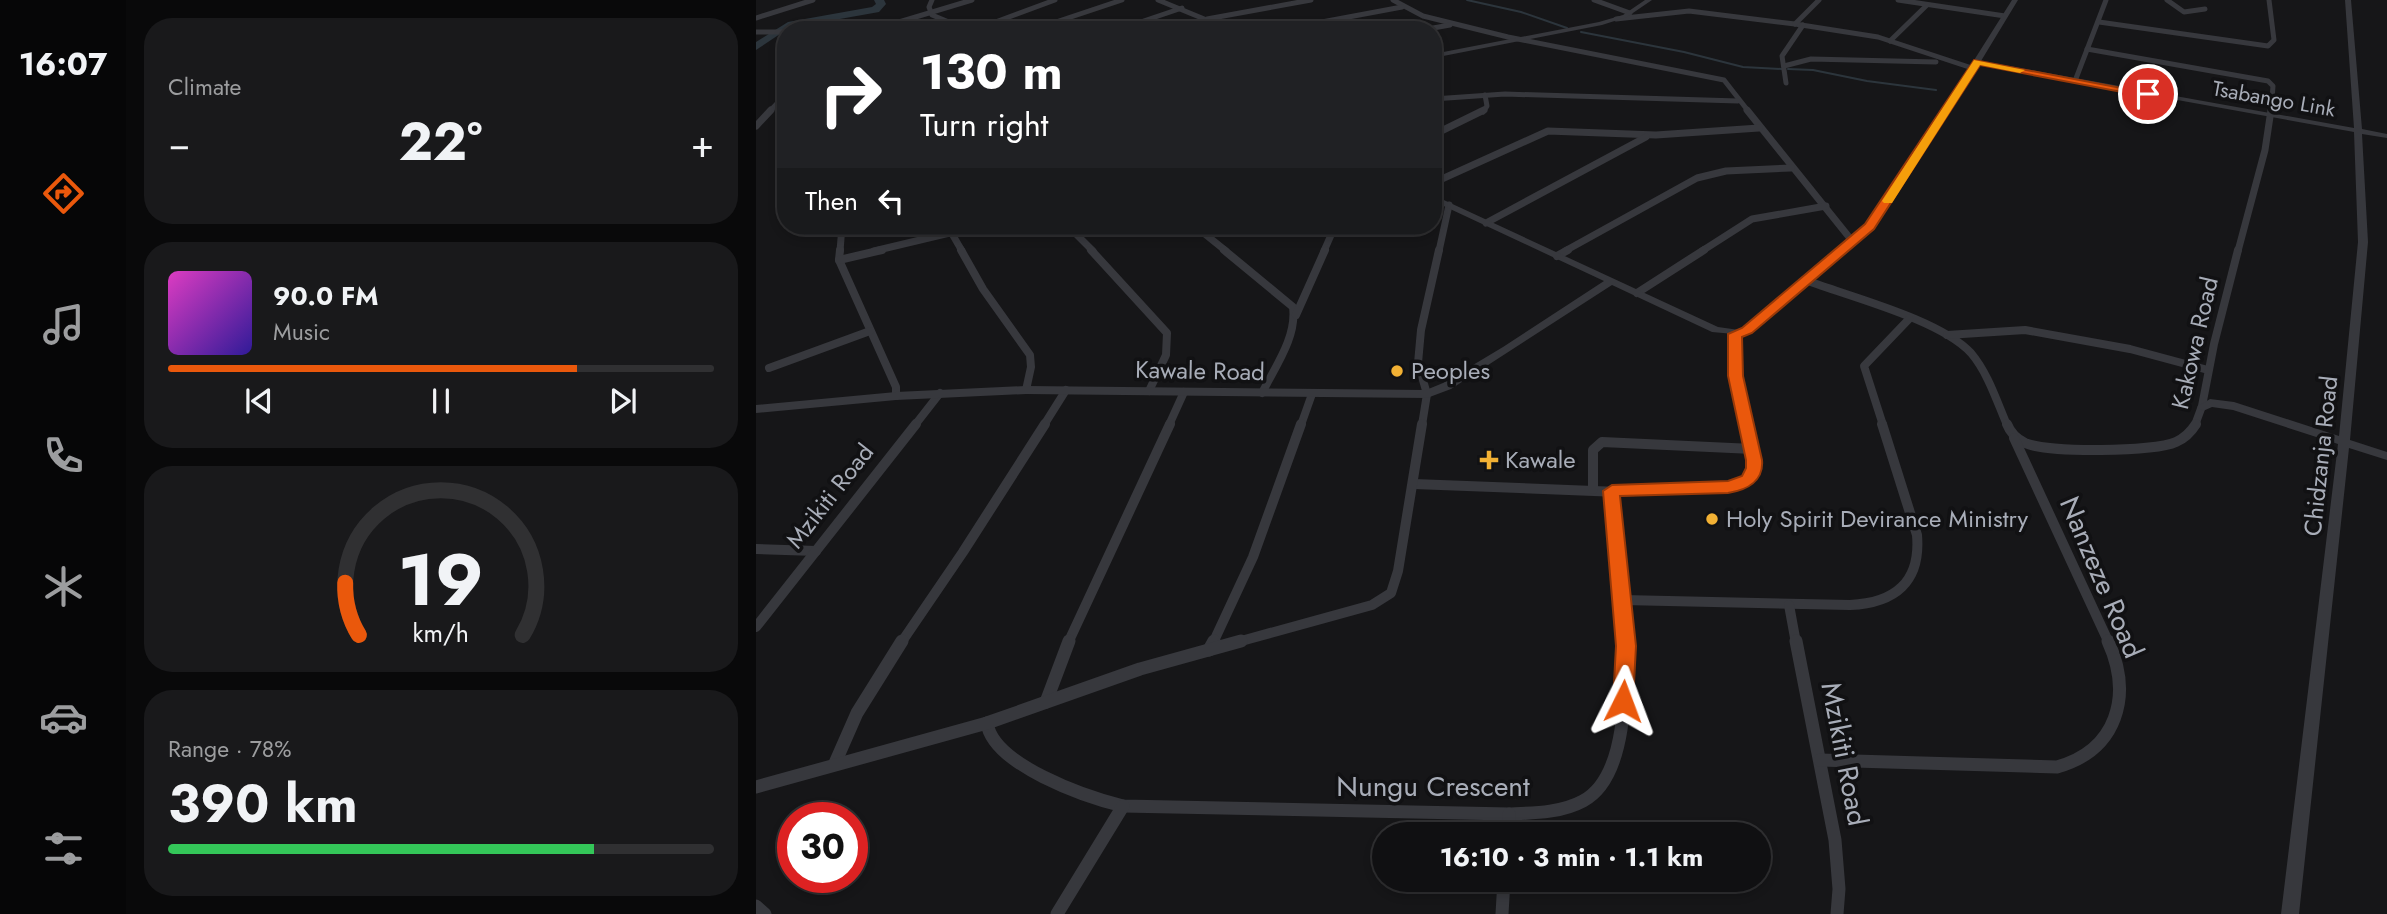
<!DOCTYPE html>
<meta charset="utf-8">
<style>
:root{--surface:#101012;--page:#19191b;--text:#f1f3f6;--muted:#9c9d9f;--line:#303032;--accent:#ea580c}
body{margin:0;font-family:Jost,sans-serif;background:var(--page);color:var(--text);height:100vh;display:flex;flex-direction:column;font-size:26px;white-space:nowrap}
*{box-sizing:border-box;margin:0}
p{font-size:23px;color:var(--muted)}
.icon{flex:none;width:38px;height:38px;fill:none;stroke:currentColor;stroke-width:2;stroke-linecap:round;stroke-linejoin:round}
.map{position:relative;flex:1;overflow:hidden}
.drawer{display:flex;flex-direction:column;gap:18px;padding:18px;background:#09090a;width:630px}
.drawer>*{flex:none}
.hud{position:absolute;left:21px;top:21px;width:665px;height:214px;border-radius:28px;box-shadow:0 4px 10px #0003,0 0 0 2px var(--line);background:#202124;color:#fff;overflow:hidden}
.speed{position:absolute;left:21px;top:802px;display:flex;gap:14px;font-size:35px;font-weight:700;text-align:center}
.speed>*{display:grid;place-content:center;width:91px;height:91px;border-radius:50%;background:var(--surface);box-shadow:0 4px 10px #0003,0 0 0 2px var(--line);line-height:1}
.speed .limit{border:10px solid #d22;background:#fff;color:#111}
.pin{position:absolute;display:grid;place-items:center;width:60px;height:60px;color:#fff;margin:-30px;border:4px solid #fff;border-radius:50%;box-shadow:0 2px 7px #0007}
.me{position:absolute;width:77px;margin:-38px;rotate:3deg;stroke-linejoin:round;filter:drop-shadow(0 0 5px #0008)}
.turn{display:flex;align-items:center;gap:24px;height:147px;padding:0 28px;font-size:32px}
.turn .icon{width:91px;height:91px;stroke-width:2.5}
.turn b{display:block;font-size:49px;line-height:60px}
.then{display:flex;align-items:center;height:66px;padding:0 28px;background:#0003;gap:14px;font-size:26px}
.big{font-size:52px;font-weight:700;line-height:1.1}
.drawer .tile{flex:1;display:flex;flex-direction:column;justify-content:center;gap:10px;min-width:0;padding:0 24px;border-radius:28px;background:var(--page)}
.drawer .dial{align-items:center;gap:0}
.dial svg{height:182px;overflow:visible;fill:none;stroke:var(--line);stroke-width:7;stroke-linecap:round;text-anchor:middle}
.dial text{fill:var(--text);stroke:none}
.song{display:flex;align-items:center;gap:21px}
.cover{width:84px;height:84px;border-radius:10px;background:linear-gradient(135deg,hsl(310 70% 55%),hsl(250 70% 35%))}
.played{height:7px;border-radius:4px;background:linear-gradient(90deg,var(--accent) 75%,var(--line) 75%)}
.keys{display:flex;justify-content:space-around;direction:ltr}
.heat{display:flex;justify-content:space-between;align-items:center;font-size:38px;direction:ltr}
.charge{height:10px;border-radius:5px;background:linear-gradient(90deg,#34c759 78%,var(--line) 0)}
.trip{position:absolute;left:616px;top:822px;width:399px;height:70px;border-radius:35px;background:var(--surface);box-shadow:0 4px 10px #0003,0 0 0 2px var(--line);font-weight:700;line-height:70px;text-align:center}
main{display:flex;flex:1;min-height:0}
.menu{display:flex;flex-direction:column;width:126px;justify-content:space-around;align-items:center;background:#060607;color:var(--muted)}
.menu .icon{width:49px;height:49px}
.menu .current{color:var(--accent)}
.menu b{font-size:32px;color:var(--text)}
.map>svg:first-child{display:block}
</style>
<main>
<nav class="menu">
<b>16:07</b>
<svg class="icon current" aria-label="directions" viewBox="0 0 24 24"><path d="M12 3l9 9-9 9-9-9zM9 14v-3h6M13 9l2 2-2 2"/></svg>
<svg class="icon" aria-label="music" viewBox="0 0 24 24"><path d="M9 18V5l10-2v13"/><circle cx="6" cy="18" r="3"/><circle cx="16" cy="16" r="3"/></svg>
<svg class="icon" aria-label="phone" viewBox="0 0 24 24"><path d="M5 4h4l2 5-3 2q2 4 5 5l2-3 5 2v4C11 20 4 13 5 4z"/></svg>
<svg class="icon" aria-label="climate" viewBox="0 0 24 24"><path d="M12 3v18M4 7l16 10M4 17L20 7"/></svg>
<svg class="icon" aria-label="car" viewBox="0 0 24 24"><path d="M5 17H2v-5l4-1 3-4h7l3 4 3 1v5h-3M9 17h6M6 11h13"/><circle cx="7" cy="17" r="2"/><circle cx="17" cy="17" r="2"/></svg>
<svg class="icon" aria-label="filters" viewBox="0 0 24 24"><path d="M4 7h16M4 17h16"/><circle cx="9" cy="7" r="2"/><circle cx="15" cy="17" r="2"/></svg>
</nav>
<section class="drawer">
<div class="tile"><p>Climate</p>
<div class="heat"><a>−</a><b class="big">22°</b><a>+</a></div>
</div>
<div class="tile">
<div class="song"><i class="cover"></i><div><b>90.0 FM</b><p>Music</p></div></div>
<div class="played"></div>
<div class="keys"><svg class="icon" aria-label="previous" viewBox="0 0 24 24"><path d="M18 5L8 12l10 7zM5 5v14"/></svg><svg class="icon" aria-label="pause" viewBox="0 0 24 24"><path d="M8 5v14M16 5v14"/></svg><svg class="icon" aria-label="next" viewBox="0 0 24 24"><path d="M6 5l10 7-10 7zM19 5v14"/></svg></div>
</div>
<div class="tile dial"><svg viewBox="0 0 100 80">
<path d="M14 69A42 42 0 1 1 86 69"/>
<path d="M14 69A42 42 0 0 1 8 46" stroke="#ea580c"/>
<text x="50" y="56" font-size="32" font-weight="700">19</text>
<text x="50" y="72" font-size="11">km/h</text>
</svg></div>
<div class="tile"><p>Range · 78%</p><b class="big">390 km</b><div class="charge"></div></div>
</section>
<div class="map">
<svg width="1631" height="914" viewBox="0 0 1631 914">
<rect width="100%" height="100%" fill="#161618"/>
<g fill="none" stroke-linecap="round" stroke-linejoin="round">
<!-- stream -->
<g stroke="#2c353c" stroke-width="2">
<path d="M711 0 765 12 811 28"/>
<path d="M825 32 928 52 987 67 1026 69"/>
<path d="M1032 69 1057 70 1111 81 1180 90"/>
</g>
<!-- river -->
<path fill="#2c353c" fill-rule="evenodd" d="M118 0H128L130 4 123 12 39 27 30 30 0 50V42L32 22 116 7 120 4Z"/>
<!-- minor-far4 -->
<g stroke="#37383d" stroke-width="5">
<path d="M176 0 173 7 176 15 212 30"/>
<path d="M402 0 475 30"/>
<path d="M637 0 667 16 752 37 968 80 993 112"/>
<path d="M838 0 874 13"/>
<path d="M1142 0 1249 16"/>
<path d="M1411 0 1428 12 1449 9"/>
<path d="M0 18 57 0"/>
<path d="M451 19 555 0"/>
<path d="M860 19 933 11 1039 24 1122 37 1216 68"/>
<path d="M1343 22 1512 46 1518 40 1513 0"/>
<path d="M1039 24 1063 0"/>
<path d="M38 30 143 22 216 0"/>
<path d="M218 30 299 0"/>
<path d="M276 30 366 0"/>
<path d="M361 30 426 8"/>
<path d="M445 30 462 24"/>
<path d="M523 30 646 7"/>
<path d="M666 30 694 25"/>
<path d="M0 32H30"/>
<path d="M1134 41 1171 5"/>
<path d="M1331 49 1512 81 1517 86 1515 112"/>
<path d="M1028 66 1055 59 1180 62"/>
<path d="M1319 81 1350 0"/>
<path d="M1030 83 1026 56 1047 25"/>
<path d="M677 99 749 94 982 101"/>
<path d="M13 112 30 94"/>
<path d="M727 112 731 106 729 95"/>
</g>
<!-- minor-far3 -->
<g stroke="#37383d" stroke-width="7">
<path d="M991 110 1097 242"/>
<path d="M0 126 15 110"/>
<path d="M677 135 728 110"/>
<path d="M677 183 792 131 900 135 1003 128"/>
<path d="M730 223 890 137"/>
<path d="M312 226 337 251"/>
<path d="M439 226 470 251"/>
<path d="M195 232 206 251"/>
<path d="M84 251 86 226"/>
<path d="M118 251 223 226"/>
<path d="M568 251 579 226"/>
<path d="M683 251 693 205"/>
<path d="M809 251 941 178 970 171 1035 168"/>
<path d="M946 251 996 219 1070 206"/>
<path d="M1482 251 1509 150 1515 110"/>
</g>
<!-- minor-far2 -->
<g stroke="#37383d" stroke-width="8">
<path d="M84 250 83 260 140 387V396"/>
<path d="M205 250 227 289 274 355 275 367 270 390"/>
<path d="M335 250 411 333 410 355 393 391"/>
<path d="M468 250 537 307C541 337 519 367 506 393"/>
<path d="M801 256 812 250"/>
<path d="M83 260 126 250"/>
<path d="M1052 281C1095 297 1185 320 1215 353 1232 373 1241 402 1251 425"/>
<path d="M881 293 948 250"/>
<path d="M540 315 569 250"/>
<path d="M979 334 980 376 990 425"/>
<path d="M1191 335 1269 330 1374 349 1452 370"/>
<path d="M13 368 114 331"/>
<path d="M159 425 184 393"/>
<path d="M288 425 310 390"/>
<path d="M413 425 428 392"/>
<path d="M545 425 556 394"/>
<path d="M666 425 671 394 662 363 665 330 683 250"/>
<path d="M1127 425 1108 366 1153 319"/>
<path d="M1439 425 1446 406 1458 344 1482 250"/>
</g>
<!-- minor-far1 -->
<g stroke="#37383d" stroke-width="10">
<path d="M1251 424C1254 432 1261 439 1269 443 1291 453 1398 452 1420 442 1429 438 1435 432 1440 424"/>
<path d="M1258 438 1353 643"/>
<path d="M658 484 863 492 982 485C1007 473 994 446 989 424"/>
<path d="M837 489V450L846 442 997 449"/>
<path d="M856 491 868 643"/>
<path d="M0 549 60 551"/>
<path d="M867 600 1094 605C1139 603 1165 582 1161 535L1126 424"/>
<path d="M1033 605 1040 643"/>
<path d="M0 627 160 424"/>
<path d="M145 643 207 552 289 424"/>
<path d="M312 643 414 424"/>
<path d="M457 643 497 557 545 424"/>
<path d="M478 643 616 605 635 593 642 571 666 424"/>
</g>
<!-- minor -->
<g stroke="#37383d" stroke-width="13">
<path d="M1040 641 1079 840 1083 889 1081 914"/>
<path d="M453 650 458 641"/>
<path d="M290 702 313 641"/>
<path d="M231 723C237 765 330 797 367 806L753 814C777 813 805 813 827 801 872 777 870 686 868 641"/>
<path d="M1064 760 1301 767C1361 750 1377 696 1352 641"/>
<path d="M79 763 101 713 146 641"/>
<path d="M0 787 231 723 384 669 485 641"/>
<path d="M752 835 753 814"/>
<path d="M0 906 9 914"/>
<path d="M301 914 367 806"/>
<path d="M746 914 748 880"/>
</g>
<!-- tertiary -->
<g fill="#37383d" fill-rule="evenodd">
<path d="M889 0H896L871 17 846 25 677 58V54L843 22 867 15Z"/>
<path d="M1256 0H1262L1225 61 1598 128 1589 0H1595L1606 129 1631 134V138L1606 134 1612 242 1594 440 1631 452V460L1593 448 1543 914H1525L1582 444 1477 410 1456 407 1447 411 1441 407 1454 399 1478 402 1583 436 1602 242 1598 132 1222 64 1153 176 1117 229 1055 283 989 335 956 332 856 285 695 389 671 398 270 394 140 400 0 413V405L140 392 270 386 670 390 687 383 747 347 848 281 677 201V195L962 327 983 330 1049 279 1111 225 1145 176Z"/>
</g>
</g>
<!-- route -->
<path fill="#ea580c" stroke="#983908" stroke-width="2" d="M1218 60 1397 94 1392 97 1224 65 1118 229 996 333 986 337 987 376 1006 460C1008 481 991 490 972 493L864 496 880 646 877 701 874 707 867 710 860 707 857 701 860 646 847 491 856 485 972 481 986 476 990 468V460L972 376V334L986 328 1109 224Z"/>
<!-- slow -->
<path fill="#f59e0b" d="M1218 60 1269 70 1264 73 1224 65 1136 203H1128L1126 201Z"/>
<!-- markers -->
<g fill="#f2b134" stroke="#111113" stroke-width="2.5">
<circle cx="641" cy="371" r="7"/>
<path d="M729.5 449.5h7v7h7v7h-7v7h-7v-7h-7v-7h7z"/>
<circle cx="956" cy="519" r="7"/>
</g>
<g text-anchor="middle" stroke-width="7" stroke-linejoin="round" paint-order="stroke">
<!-- far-street labels -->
<g font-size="21" fill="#a8adb8" stroke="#111113">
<text transform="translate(1518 99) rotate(10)" y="7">Tsabango Link</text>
</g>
<!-- street labels -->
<g font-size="24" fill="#a8adb8" stroke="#111113">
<text transform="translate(1439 343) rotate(-77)" y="8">Kakowa Road</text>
<text transform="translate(444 371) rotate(1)" y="8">Kawale Road</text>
<text transform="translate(1565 456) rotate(-84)" y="8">Chidzanja Road</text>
<text transform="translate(74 496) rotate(-52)" y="8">Mzikiti Road</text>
</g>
<!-- poi labels -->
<g font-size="24" fill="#a8adb8" stroke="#111113" text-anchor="start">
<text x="655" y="379">Peoples</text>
<text x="749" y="468">Kawale</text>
<text x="970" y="527">Holy Spirit Devirance Ministry</text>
</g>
<!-- near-street labels -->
<g font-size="28" fill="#a8adb8" stroke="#111113">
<text transform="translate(1346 577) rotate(67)" y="10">Nanzeze Road</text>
<text transform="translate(1089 754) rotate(79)" y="10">Mzikiti Road</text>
<text x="677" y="796">Nungu Crescent</text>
</g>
</g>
</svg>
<div class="speed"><div class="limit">30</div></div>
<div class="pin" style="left:1392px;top:94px;background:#d93025"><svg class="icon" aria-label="arrive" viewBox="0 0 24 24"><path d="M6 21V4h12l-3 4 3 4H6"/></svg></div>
<svg class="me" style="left:867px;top:701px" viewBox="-20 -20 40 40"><path d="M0-17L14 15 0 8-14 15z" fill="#ea580c" stroke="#fff" stroke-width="4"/></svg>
<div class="trip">16:10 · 3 min · 1.1 km</div>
<div class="hud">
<div class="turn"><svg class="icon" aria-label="right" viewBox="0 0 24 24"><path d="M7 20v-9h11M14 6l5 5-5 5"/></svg><div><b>130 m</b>Turn right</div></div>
<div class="then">Then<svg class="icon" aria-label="left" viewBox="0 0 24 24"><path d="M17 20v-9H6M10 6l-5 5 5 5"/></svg></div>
</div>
</div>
</main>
